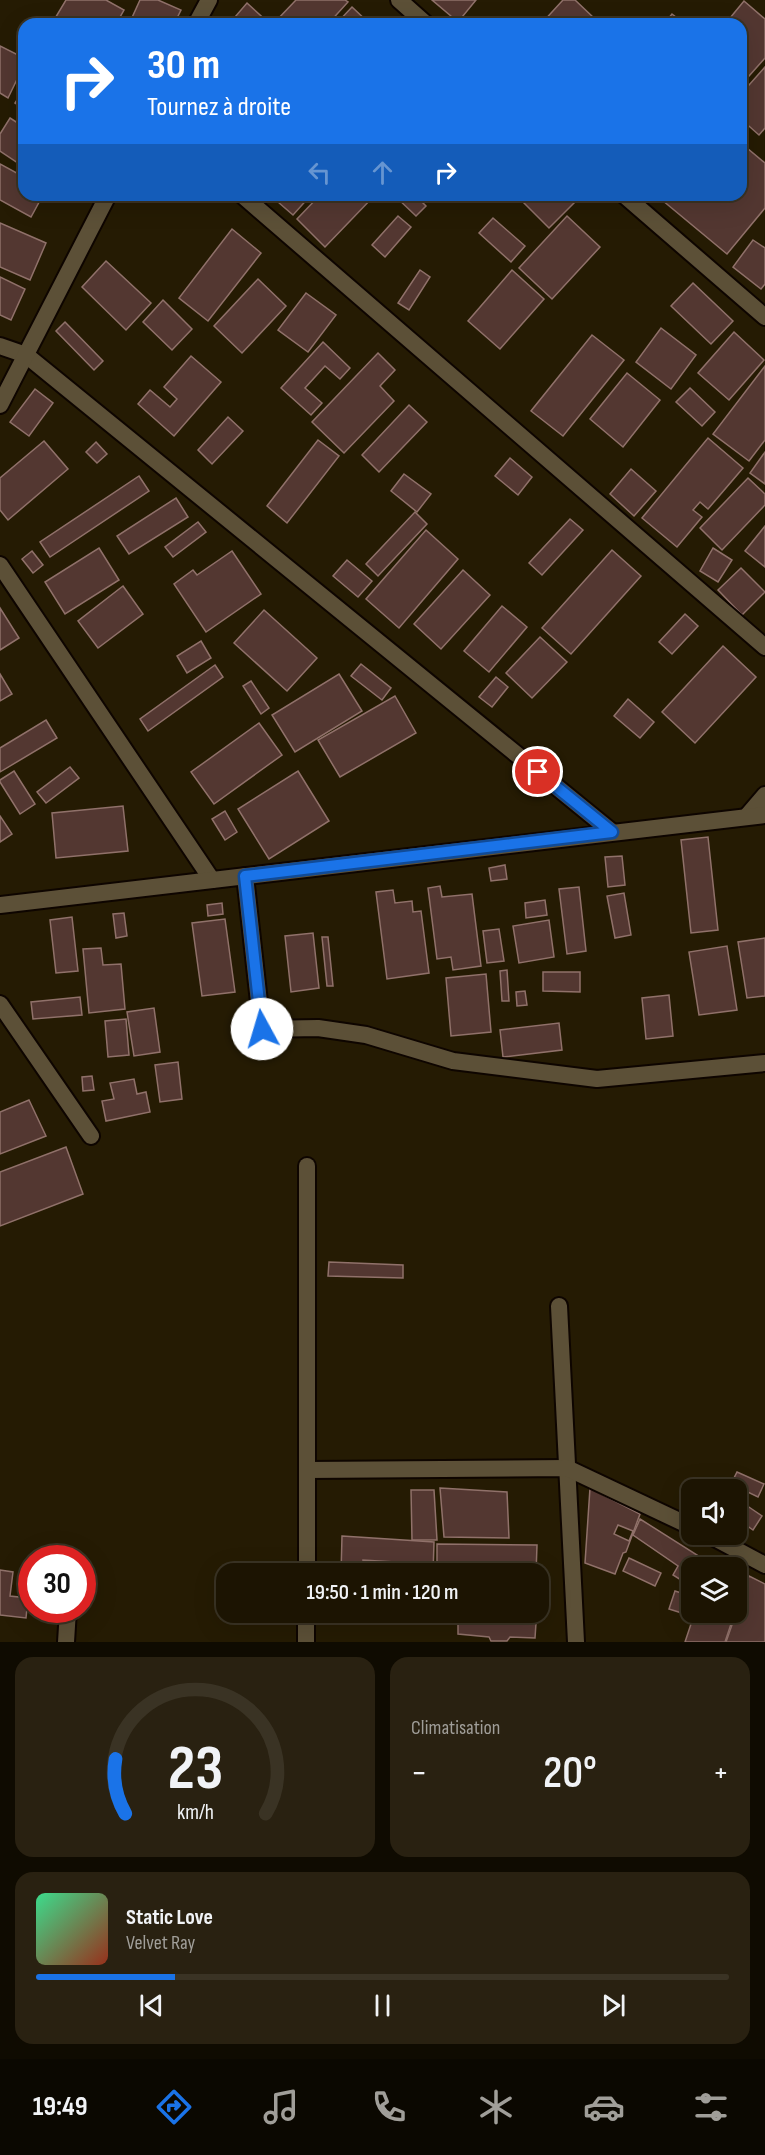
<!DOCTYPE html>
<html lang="fr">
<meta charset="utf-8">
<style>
:root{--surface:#1c1402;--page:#292111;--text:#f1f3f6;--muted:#a09e99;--line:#3a3324;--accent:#1a73e8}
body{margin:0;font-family:"Sofia Sans Condensed",sans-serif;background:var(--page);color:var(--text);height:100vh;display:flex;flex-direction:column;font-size:22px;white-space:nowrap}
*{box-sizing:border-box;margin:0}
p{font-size:20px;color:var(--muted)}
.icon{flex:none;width:33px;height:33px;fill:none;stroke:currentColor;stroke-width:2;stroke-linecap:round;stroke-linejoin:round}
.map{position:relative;height:1642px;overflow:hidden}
.drawer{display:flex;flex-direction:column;gap:15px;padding:15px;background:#0f0b01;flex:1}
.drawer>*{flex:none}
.top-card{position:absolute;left:18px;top:18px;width:729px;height:183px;border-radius:18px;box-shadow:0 6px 24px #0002,0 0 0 2px var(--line);background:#1a73e8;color:#fff;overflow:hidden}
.buttons{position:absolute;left:681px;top:1479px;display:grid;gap:12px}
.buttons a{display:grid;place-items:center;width:66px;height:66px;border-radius:12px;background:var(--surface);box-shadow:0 6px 24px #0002,0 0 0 2px var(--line);font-size:30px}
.speed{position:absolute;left:18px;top:1545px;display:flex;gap:12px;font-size:30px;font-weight:700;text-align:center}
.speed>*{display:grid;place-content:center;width:78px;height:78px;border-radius:50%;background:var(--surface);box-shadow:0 6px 24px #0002,0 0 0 2px var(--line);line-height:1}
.speed .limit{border:9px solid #d22;background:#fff;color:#111}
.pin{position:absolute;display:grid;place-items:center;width:51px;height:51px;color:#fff;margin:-26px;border:3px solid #fff;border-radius:50%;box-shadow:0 2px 6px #0007}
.me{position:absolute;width:66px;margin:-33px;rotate:354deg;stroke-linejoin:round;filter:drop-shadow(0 0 4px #0008)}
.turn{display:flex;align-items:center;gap:21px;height:126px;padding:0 30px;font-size:27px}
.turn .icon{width:78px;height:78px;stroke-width:2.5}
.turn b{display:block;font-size:42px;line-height:51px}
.lanes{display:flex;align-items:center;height:57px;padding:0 30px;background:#0003;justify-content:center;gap:30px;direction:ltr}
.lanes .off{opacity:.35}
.big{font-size:45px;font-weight:600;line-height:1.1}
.drawer .widget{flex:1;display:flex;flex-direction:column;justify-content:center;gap:9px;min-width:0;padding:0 21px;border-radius:18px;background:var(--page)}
.drawer .dial{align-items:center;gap:0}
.dial svg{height:156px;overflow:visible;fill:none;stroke:var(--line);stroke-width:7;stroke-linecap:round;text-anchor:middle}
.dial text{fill:var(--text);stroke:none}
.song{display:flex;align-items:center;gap:18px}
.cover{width:72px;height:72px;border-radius:9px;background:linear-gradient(135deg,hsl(150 70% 55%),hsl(10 70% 35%))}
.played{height:6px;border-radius:3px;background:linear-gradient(90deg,var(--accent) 20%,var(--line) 20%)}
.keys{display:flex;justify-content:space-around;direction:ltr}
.heat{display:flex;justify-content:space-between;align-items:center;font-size:33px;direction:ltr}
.drawer .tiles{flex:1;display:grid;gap:15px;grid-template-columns:1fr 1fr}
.widget:last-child{grid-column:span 2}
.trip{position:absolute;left:216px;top:1563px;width:333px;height:60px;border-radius:18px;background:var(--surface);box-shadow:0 6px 24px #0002,0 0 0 2px var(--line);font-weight:600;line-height:60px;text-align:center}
.tabs{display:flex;height:96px;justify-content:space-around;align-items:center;background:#0b0801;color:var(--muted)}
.tabs .icon{width:42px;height:42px}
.tabs .current{color:var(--accent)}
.tabs b{font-size:27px;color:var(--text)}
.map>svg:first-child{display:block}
</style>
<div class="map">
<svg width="765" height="1642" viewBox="0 0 765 1642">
<rect width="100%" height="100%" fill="#251b03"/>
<!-- building -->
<g fill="#533731" stroke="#90716a" stroke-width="1.5" fill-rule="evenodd">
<path d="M66 0H106L124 10 116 24H61L54 20Z"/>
<path d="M140 0H158L181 10 174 24H134L130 22Z"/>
<path d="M296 0H345L348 2 328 24H280L276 21Z"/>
<path d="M432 0H476L458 22Z"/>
<path d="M563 0H575L594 18 589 24H541Z"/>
<path d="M744 1 765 19V58L741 85V24H725Z"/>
<path d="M247 3 270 24H229Z"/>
<path d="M352 7 370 24H336Z"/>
<path d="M672 14 685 24H664Z"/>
<path d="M0 46 24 58V65L8 98 0 93Z"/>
<path d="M765 67V128L759 135 741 119V94Z"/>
<path d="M24 89V109L15 103Z"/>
<path d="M10 118 24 127V167L0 151V134Z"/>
<path d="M741 143 765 163V208L727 254 656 195H741Z"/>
<path d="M0 164 24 177V195H43L31 217 0 200Z"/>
<path d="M270 195H311L293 215Z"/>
<path d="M320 195H375L325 247 297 219Z"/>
<path d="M394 195H415L426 206 416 216Z"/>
<path d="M516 195H580L581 196 549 228Z"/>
<path d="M398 216 411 227 385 257 372 245Z"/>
<path d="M567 216 600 247 552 299 519 268Z"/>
<path d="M493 218 525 246 511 262 479 233Z"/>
<path d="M0 223 46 243 30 280 0 267Z"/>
<path d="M232 229 261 253 208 321 179 298Z"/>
<path d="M753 240 765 248V284L761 289 733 267Z"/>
<path d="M106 261 151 303 126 330 82 287Z"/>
<path d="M420 270 430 277 409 310 398 303Z"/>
<path d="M512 270 544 299 500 349 468 321Z"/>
<path d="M0 277 25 289 11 320 0 315Z"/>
<path d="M258 279 286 306 242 353 214 326Z"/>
<path d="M693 283 733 321 711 344 671 306Z"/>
<path d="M306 293 336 315 308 352 278 330Z"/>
<path d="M163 300 192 329 172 350 143 322Z"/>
<path d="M65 322 103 361 94 370 56 331Z"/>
<path d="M661 328 696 355 671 389 636 362Z"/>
<path d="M734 332 764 360 729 400 698 373Z"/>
<path d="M592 335 624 360 563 436 531 411Z"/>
<path d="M323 342 350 368 340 379 325 366 305 388 322 403 311 415 281 388Z"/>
<path d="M378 353 395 370 380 386 394 401 344 453 312 422Z"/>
<path d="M191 356 221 382 174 436 138 404 150 390 170 407 177 399 164 387Z"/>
<path d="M765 366V440L749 461 713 434Z"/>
<path d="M627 373 660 400 623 447 590 419Z"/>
<path d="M690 388 715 412 702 426 676 402Z"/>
<path d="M35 389 53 403 29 436 10 422Z"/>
<path d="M409 405 427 422 379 472 362 455Z"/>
<path d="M228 417 243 431 212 464 198 450Z"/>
<path d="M708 438 743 468 708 509 700 502 693 510 702 517 677 547 642 518Z"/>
<path d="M318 440 339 456 287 523 267 506Z"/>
<path d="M44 441 68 469 8 520 0 510V478Z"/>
<path d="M96 442 107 454 97 463 86 452Z"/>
<path d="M765 452V484L750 473Z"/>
<path d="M510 458 532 477 518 495 495 476Z"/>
<path d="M631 469 656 491 634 516 610 494Z"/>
<path d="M404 474 431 494 417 512 391 491Z"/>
<path d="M139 476 149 491 50 557 40 542Z"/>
<path d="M748 478 765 494V505L722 550 700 528Z"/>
<path d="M176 498 188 517 129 554 117 536Z"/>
<path d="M415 512 427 524 378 576 366 564Z"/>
<path d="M570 519 583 530 542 575 529 563Z"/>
<path d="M198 522 206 532 173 557 165 547Z"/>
<path d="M765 526V567L745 551Z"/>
<path d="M426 530 458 559 399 628 366 599Z"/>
<path d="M99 548 119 580 65 614 45 582Z"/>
<path d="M713 548 732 560 718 582 700 571Z"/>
<path d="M612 550 641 576 571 654 542 628Z"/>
<path d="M32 551 43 565 33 573 22 559Z"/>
<path d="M232 551 261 594 206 632 174 584 193 570 197 575Z"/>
<path d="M347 560 372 581 358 597 333 576Z"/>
<path d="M741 568 765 592 742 615 718 590Z"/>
<path d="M463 570 490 595 441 649 414 624Z"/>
<path d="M123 586 143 614 98 648 78 621Z"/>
<path d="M502 606 527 627 489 672 464 651Z"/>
<path d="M0 608 19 638 0 650Z"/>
<path d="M264 610 317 658 287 691 234 643Z"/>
<path d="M685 614 698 626 672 654 659 642Z"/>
<path d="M540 637 567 662 532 698 506 673Z"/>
<path d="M201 641 211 658 187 673 177 656Z"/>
<path d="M723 646 756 677 695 743 662 712Z"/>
<path d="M361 664 391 688 382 700 351 676Z"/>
<path d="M215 665 223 677 148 731 140 719Z"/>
<path d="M0 674 12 694 0 701Z"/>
<path d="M339 674 362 711 295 752 272 715Z"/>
<path d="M496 677 508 687 492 707 479 697Z"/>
<path d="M251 681 269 708 261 714 243 686Z"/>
<path d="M395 696 416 733 340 777 318 740Z"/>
<path d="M628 699 654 722 640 738 614 716Z"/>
<path d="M46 720 57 738 0 772V748Z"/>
<path d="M259 723 282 755 214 804 191 772Z"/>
<path d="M70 767 79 778 46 803 37 792Z"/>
<path d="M14 771 35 804 20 814 0 782V780Z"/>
<path d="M298 771 329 821 269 859 238 809Z"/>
<path d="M123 806 128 851 56 858 52 813Z"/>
<path d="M225 811 237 832 225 840 212 819Z"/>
<path d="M0 816 12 834 0 842Z"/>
<path d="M708 837 718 930 691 933 681 840Z"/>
<path d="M622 856 625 885 608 887 605 857Z"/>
<path d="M505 865 507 879 491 881 489 868Z"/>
<path d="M440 886 442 897 472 894 481 966 453 970 451 957 437 959 428 888Z"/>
<path d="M579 887 586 951 567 954 559 889Z"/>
<path d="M393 890 395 903 412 901 413 912 421 911 429 973 387 979 376 892Z"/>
<path d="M624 893 631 935 615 938 607 896Z"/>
<path d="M545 900 547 915 526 918 525 903Z"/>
<path d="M222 903 223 914 208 916 207 905Z"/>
<path d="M124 913 127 936 116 938 113 914Z"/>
<path d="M72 917 78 971 56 973 50 920Z"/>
<path d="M225 919 235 992 202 996 192 923Z"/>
<path d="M549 920 554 957 519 963 513 926Z"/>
<path d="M499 929 504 961 487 963 483 931Z"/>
<path d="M313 933 319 988 291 992 285 936Z"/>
<path d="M322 937H328L333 986H327Z"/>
<path d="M765 938V996L747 998 738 942Z"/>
<path d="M727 946 737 1010 699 1015 689 952Z"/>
<path d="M101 948 103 965 121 964 125 1009 89 1013 83 949Z"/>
<path d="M507 970 509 1001H502L500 971Z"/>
<path d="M543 972H580V992L543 991Z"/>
<path d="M486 974 491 1032 451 1036 446 978Z"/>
<path d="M525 991 527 1005 517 1006 516 992Z"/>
<path d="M669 995 673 1036 646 1039 642 998Z"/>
<path d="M80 997 82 1015 33 1019 31 1002Z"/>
<path d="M154 1008 160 1052 134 1056 127 1012Z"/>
<path d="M126 1019 129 1055 108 1057 105 1021Z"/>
<path d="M559 1023 562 1050 503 1057 500 1030Z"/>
<path d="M178 1062 182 1099 160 1102 155 1065Z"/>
<path d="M92 1076 94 1090 83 1091 82 1077Z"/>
<path d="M134 1079 137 1094 146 1092 150 1112 106 1121 102 1101 114 1099 110 1083Z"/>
<path d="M29 1100 46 1136 0 1154V1112Z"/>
<path d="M66 1147 83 1194 0 1226V1172Z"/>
<path d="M329 1262 403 1265V1278L328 1276Z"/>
<path d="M737 1472 764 1484 758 1497 731 1484Z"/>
<path d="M440 1488 507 1492 509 1538 444 1537Z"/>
<path d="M590 1488 640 1514 626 1552 623 1553 615 1574 585 1563ZM618 1525 633 1531 629 1541 614 1534Z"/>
<path d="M411 1490H434L437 1540H412Z"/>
<path d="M737 1499 762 1516 753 1530 736 1518Z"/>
<path d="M640 1519 705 1560 702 1568H692V1587L673 1575 678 1566 633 1535Z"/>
<path d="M342 1536 434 1542 433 1574H412V1563L363 1560V1574H341Z"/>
<path d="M437 1544 537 1545 536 1574H437Z"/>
<path d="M710 1557 729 1568H706Z"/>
<path d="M629 1558 661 1573 655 1586 623 1571Z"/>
<path d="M0 1570 13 1572 10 1596 28 1598 26 1618 0 1615Z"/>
<path d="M736 1572 747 1578 736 1608Z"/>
<path d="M749 1576 765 1584V1642H726Z"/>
<path d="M675 1591 691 1596 685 1614 669 1609Z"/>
<path d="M458 1612H529V1622L536 1623 535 1638 510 1637 507 1641H491L489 1637 458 1634Z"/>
<path d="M695 1612H735L725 1642H685Z"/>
</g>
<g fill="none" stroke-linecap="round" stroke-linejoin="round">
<defs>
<g id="minor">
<path d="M399 0 426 24"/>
<path d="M196 24 209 0"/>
<path d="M242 195 765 647"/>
<path d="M624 195 765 317"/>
<path d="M0 346 26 355 612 832"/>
<path d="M0 405 108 195"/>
<path d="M0 565 212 880"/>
<path d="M747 816 765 795"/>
<path d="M245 876 262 1029 318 1028 366 1035 453 1061 597 1079 765 1063"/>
<path d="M0 905 765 815"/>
<path d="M0 1004 91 1136"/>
<path d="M559 1306 576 1642"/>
<path d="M307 1470 567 1468 692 1527"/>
<path d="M707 1534 765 1565"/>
<path d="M307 1574V1166"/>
<path d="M66 1642 68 1610"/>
<path d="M306 1642V1612"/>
</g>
</defs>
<!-- minor casing -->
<use href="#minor" stroke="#0e0500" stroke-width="20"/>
<!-- minor -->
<use href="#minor" stroke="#5c5037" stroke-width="16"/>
</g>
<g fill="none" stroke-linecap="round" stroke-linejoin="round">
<defs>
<path id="route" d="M262 1029 245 876 612 832 538 772"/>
</defs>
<!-- route casing -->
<use href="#route" stroke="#114b97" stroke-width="15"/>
<!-- route -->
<use href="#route" stroke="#1a73e8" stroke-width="10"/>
</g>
</svg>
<div class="buttons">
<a><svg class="icon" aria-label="sound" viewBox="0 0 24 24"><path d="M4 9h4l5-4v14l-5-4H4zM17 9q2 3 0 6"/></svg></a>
<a><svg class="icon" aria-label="layers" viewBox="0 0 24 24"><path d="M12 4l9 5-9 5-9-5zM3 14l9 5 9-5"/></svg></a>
</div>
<div class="speed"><div class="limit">30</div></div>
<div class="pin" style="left:538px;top:772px;background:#d93025"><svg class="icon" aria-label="arrive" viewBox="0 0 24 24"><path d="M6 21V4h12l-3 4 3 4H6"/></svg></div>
<svg class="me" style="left:262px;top:1029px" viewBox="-20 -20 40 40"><circle r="19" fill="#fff"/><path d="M0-13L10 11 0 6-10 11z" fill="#1a73e8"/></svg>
<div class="trip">19:50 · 1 min · 120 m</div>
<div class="top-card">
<div class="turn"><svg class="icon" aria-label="right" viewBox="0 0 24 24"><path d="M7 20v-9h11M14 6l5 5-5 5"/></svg><div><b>30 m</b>Tournez à droite</div></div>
<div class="lanes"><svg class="icon off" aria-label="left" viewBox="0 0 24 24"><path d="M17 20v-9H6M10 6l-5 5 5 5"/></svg><svg class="icon off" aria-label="ahead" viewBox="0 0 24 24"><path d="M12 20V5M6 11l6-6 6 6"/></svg><svg class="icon" aria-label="right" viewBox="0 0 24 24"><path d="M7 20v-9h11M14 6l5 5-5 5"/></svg></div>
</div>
</div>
<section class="drawer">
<div class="tiles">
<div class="widget dial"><svg viewBox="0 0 100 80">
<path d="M14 69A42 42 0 1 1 86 69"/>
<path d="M14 69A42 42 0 0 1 9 41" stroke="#1a73e8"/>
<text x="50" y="56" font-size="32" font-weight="700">23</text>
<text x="50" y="72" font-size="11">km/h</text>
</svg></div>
<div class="widget"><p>Climatisation</p>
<div class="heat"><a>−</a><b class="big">20°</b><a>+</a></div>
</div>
<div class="widget">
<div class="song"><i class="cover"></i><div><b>Static Love</b><p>Velvet Ray</p></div></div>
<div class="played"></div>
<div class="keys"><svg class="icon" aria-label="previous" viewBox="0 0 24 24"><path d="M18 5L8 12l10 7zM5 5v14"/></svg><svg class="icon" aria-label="pause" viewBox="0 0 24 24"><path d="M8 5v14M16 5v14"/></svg><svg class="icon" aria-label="next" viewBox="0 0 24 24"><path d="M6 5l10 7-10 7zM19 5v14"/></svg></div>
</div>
</div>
</section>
<nav class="tabs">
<b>19:49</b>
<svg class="icon current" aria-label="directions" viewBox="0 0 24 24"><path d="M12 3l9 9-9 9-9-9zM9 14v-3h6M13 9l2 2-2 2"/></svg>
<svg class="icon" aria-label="music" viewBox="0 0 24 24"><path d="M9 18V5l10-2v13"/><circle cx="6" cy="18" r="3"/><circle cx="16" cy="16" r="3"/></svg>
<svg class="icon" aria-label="phone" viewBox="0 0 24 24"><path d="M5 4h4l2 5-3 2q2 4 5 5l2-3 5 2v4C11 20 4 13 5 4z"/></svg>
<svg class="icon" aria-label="climate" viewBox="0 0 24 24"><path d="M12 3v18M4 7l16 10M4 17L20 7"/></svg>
<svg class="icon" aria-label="car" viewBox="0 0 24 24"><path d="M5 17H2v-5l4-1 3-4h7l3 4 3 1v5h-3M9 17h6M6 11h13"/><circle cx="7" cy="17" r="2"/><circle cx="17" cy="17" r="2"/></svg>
<svg class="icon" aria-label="filters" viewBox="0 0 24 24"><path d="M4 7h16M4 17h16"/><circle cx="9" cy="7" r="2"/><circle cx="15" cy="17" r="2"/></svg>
</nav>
